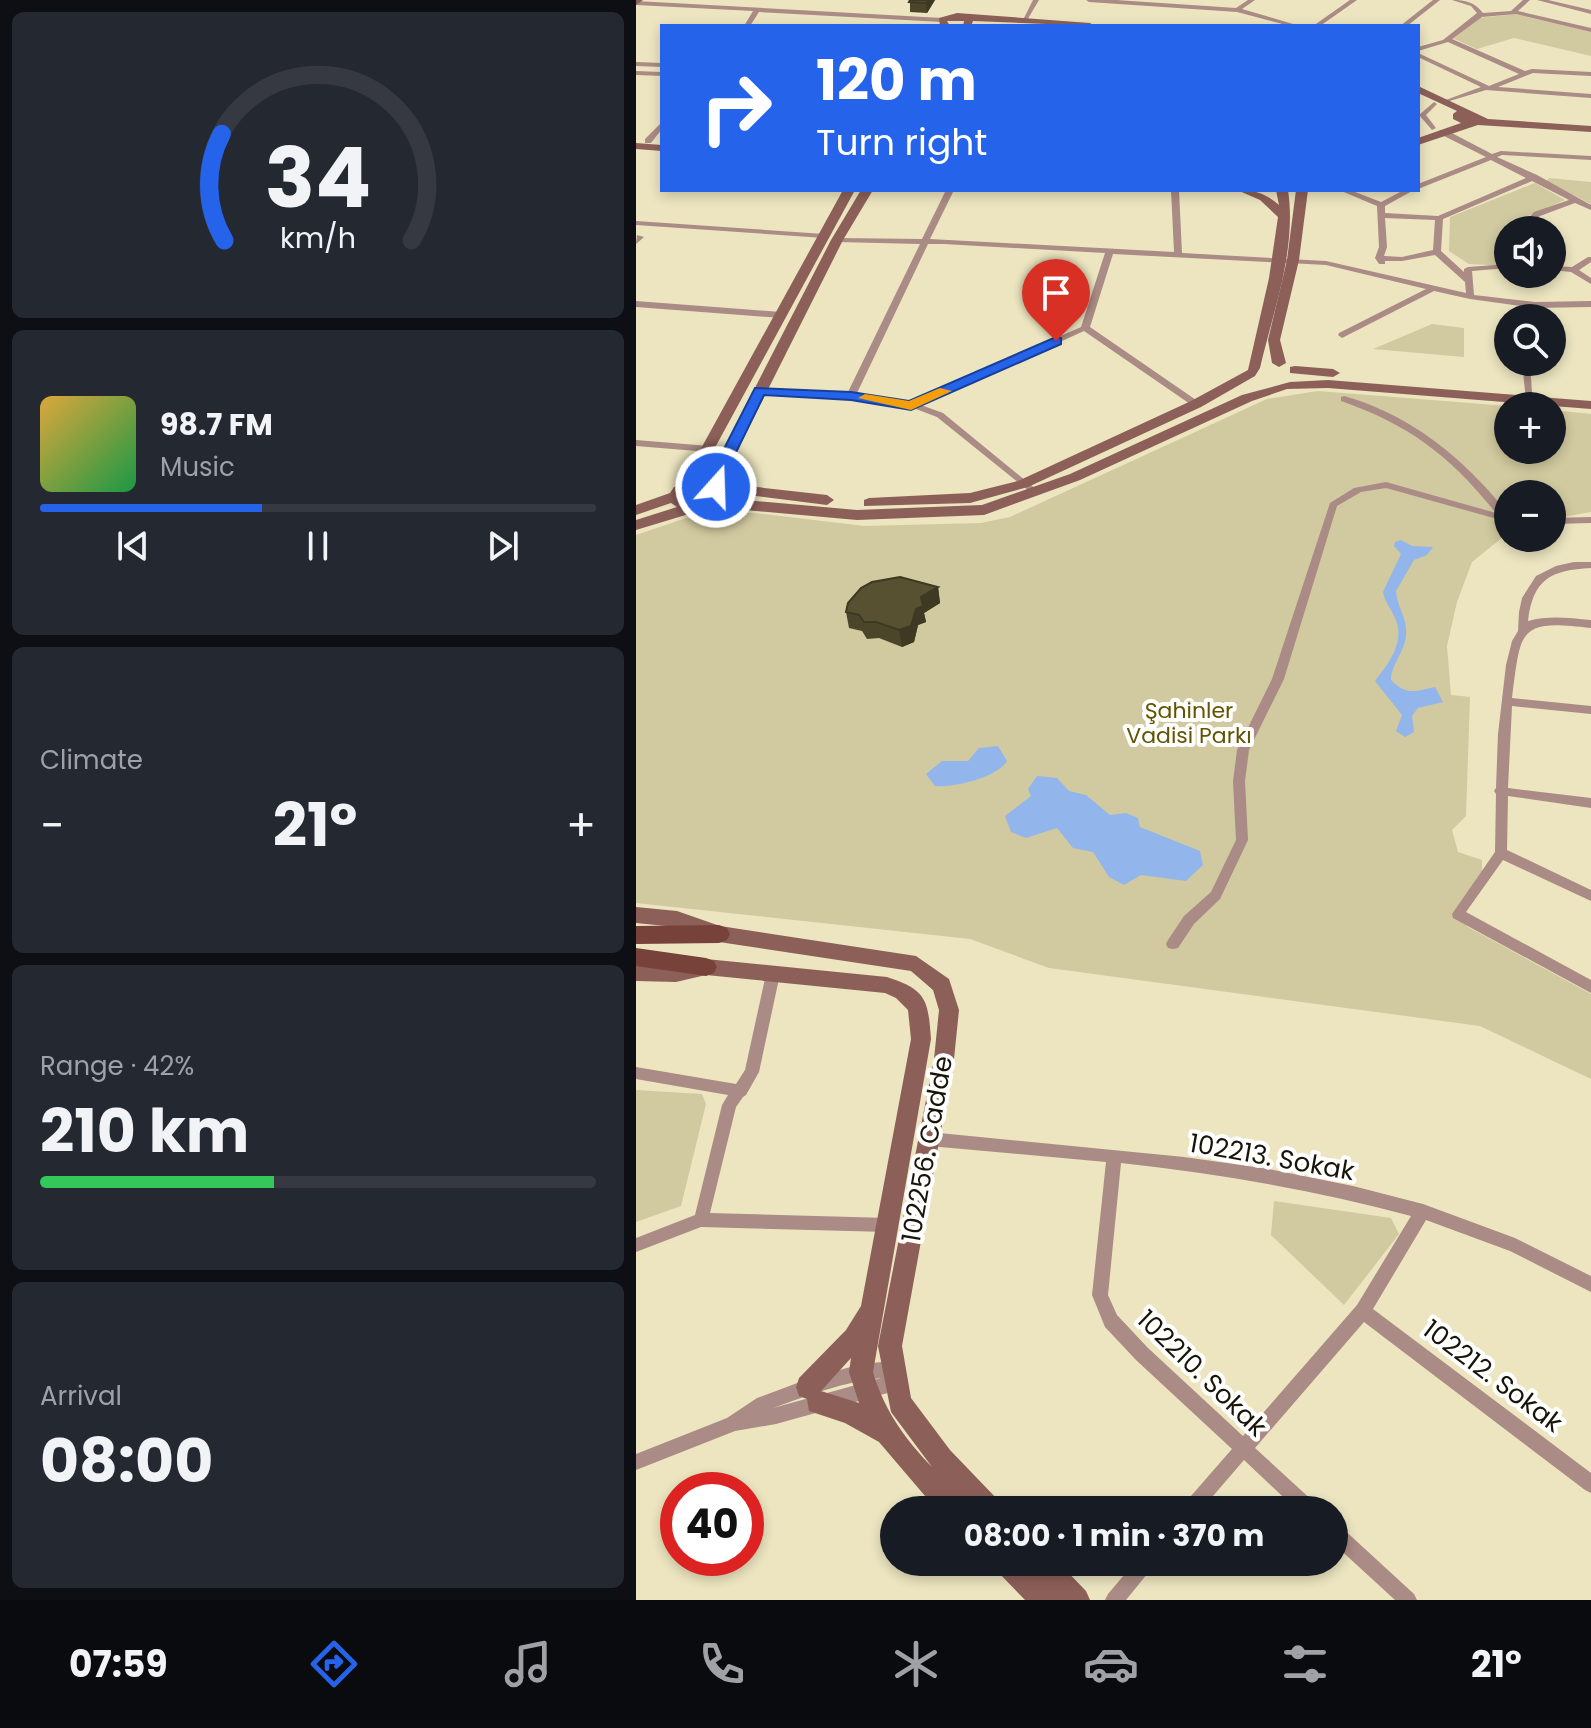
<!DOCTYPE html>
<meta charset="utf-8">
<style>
:root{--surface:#171b24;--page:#242831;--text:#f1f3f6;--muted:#9ea1a6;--line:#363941;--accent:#2563eb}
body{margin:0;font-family:Poppins,sans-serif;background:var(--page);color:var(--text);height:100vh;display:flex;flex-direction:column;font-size:30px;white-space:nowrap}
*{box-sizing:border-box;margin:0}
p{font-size:26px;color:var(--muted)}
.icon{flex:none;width:44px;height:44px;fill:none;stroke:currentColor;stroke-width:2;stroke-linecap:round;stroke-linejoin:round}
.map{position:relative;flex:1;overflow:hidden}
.details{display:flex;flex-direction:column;gap:12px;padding:12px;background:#0d0f14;width:636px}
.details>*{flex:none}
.banner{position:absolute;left:24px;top:24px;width:760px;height:168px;border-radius:0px;box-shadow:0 4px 12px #0003;background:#2563eb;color:#fff;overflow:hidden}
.buttons{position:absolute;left:858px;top:216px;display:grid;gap:16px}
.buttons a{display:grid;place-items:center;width:72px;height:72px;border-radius:50%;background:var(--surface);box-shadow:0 4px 12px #0003;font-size:40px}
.speed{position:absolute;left:24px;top:1472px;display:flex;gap:16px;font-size:40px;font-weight:700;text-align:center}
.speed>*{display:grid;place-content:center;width:104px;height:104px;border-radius:50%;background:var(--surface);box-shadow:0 4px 12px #0003;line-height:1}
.speed .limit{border:12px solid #d22;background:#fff;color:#111}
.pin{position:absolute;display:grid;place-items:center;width:68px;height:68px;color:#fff;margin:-82px -34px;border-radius:50% 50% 50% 0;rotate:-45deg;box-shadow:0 0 8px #0007}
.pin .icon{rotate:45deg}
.me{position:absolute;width:88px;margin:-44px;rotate:20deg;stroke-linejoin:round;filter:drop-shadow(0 0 6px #0008)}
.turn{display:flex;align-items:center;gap:28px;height:168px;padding:0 24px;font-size:36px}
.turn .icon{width:104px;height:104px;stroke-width:2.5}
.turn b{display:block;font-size:56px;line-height:68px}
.big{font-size:60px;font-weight:700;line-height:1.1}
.details .card{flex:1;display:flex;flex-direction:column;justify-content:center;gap:12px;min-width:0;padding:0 28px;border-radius:12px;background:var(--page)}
.details .dial{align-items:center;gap:0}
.dial svg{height:208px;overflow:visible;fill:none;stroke:var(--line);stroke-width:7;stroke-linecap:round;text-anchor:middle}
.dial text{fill:var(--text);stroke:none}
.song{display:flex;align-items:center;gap:24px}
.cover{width:96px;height:96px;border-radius:12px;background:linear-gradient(135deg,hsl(40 70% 55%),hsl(140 70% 35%))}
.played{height:8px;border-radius:4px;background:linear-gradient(90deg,var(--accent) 40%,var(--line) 40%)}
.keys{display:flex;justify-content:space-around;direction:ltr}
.heat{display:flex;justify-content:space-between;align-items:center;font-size:44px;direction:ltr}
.charge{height:12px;border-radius:6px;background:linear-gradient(90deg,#34c759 42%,var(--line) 0)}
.trip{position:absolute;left:244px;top:1496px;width:468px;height:80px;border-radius:40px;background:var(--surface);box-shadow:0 4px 12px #0003;font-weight:700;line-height:80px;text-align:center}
.tab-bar{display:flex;height:128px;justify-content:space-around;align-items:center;background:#090b0e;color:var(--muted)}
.tab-bar .icon{width:56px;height:56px}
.tab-bar .active{color:var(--accent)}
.tab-bar b{font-size:36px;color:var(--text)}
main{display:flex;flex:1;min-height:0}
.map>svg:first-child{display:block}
</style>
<main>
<section class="details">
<div class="card dial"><svg viewBox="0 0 100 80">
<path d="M14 69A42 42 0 1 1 86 69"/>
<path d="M14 69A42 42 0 0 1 13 28" stroke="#2563eb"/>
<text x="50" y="56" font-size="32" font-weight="700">34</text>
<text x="50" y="72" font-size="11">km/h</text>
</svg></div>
<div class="card">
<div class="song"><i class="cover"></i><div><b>98.7 FM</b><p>Music</p></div></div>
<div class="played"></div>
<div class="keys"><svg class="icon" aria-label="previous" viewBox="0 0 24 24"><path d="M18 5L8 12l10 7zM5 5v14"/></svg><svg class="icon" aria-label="pause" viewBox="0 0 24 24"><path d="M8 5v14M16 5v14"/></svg><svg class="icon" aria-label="next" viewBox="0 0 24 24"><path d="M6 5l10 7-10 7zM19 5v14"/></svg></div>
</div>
<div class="card"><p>Climate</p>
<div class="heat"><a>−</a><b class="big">21°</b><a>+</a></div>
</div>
<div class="card"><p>Range · 42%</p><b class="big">210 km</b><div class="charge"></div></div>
<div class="card"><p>Arrival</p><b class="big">08:00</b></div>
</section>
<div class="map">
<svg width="955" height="1600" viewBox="0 0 955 1600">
<rect width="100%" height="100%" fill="#ece5c0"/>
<!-- green -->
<g fill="#d1c99f">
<path d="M879 14 955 32V56L878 38 841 49 816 38 844 18Z"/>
<path d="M913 178 955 182V204L910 181Z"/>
<path d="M899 183 929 200 876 223V230H872V266L833 264 813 251 814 217Z"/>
<path d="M796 324 828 328V357L737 349Z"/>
<path d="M682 391 872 406V450H916V410L955 414V512L916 519V494H872V533L836 562 821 602 811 646 815 695 834 697 830 816 816 830 822 852 846 860V872L818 915 832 927 955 994V1079L844 1026 413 968 334 939 0 903V535L65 513H119L228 526 345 523 374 517 631 399Z"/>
<path d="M0 1090 66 1094 70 1104 45 1206 0 1222Z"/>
<path d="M638 1201 755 1218 763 1234 708 1305 635 1235Z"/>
</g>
<!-- water -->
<g fill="#92b6eb">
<path d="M765 540 776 546 797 547 791 555 778 560 760 591C761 607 772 619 770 636 768 653 755 665 755 680 771 696 779 691 799 687L807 702 782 708 776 716 778 732 769 737 760 731 766 715 739 681C753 663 771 640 758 616 754 607 749 602 747 592L765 554 758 546 759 542Z"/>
<path d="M362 746 371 761C362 777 318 788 299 786L290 774 306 761H332L343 748Z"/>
<path d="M401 776 421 778 433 791 450 795 474 815 490 813 502 818 504 827 564 851 567 865 550 881 505 875 488 885 473 877 457 852 437 848 421 828 390 838 375 832 369 816 395 796 392 789Z"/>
</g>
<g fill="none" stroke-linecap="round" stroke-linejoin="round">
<!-- street -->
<g fill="#aa8b85" fill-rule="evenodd">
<path d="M397 0H403L390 22H386Z"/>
<path d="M450 0H480L600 8 612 0H619L606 9 664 26H654L601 12 453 2Z"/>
<path d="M714 0H721L684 26H677Z"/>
<path d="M797 0H804L771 26H764Z"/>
<path d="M816 0C830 0 838 2 847 13L875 11 887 0H894L882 11 955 28V32L880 14 846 17 816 39 889 71 896 69 955 72V76L897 73 862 87 955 94V98L850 90 807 103V101L845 87 782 57V53L853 86 883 74 812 42 782 51V47L807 40 841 13 835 6Z"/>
<path d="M901 0H912L955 10V14Z"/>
<path d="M0 1 306 18 309 20 306 22 123 12 114 26H108L117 11 0 5Z"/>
<path d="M0 62 26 63V67L0 66Z"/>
<path d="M0 71 26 72V76L0 75Z"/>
<path d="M798 102 801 104 790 115 800 128 796 130 783 115Z"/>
<path d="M26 122V129L15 143H9V139Z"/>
<path d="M804 130H810L856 154 865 151 955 156V160L866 155 861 157 901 175 955 205V210L939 203 904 216 890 230H882L898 212 933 200 896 181 807 219 805 251 828 272V269L832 267 872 264V268L836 271 838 295 899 302 955 301V307L899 308 834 299 798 291 706 338 702 335 703 333 790 289 690 265 477 254 454 327 563 402V406H557L448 331 285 405 307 413 401 490 403 492 398 495 301 417 280 409 261 404 218 398 123 394 119 391 123 388 212 392 284 244 201 242 197 240 201 238 286 239 310 190H318L294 239 538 252 535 190H543L546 253 690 261 830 293 829 282 799 255 766 261H749V264H743L739 258 743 247 741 206 703 190H714L745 202 768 190H778L749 206V213L802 216 890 178 855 160 782 189V184L850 157 804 134ZM749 218 799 220 797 250 766 257 748 256 751 247ZM292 244H308L469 253 445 327 275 402 221 393Z"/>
<path d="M0 221 188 234 192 236 188 238 0 225Z"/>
<path d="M1 235 8 237 0 244Z"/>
<path d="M952 257H955V262L943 270 955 278V284L935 272 916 270V266L936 267Z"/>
<path d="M0 301 145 312 149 315 145 318 0 307Z"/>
<path d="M886 362H894L896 393H890L889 391Z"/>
<path d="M708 396C767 413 812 446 853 491 861 501 872 510 872 522L750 488 725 492 701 506 648 679 613 750 609 781 612 840 584 899 558 924 542 948 537 949 532 948 530 944 532 940 548 916 575 892 600 840 597 781 601 750 636 679 694 503 718 488 750 482 860 513C814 456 774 425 705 401V397Z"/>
<path d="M0 440 73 446 78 449 73 452 0 446Z"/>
<path d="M955 517V523L916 524V518Z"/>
<path d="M938 562H955V568C915 570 897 579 892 621 914 615 933 618 955 620V628C882 619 885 629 876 698L955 706V714L876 706 872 788 955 798V808L872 796 871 850 955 890V901L867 860 830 912 955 980V993L817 918 816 914 859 852 860 794 858 791 860 788 862 734 870 665 876 641 882 631 883 612 886 598 900 576 920 566Z"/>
<path d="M137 968 142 970 144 974 123 1072 110 1095 107 1097 100 1107 74 1213 252 1218 257 1220 260 1225 257 1230 252 1232 65 1227 0 1252V1238L59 1215 86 1105 92 1095 0 1079V1067L100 1084 109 1070 130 974 132 970Z"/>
<path d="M293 1132 548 1157 633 1169 717 1186 787 1204 879 1238 955 1276V1292L874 1251 790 1220 737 1309 955 1473V1493L949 1490 728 1322 619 1448 680 1504 683 1510H661L608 1460 565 1510H545L548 1504 596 1449 500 1360 469 1327 456 1295 470 1162 293 1146 288 1144 286 1139 288 1134ZM485 1163C583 1174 680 1190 775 1216L721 1305 607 1436 512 1348 481 1315 472 1295Z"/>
<path d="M257 1361 263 1363 265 1369 261 1375 266 1377 268 1383 266 1389 140 1424 99 1431 0 1470V1454L91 1418 121 1398 172 1379 225 1364ZM245 1378 137 1408C172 1395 208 1382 245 1378Z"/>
<path d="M698 1523 704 1526 778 1594 781 1600H759L698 1544Z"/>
<path d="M499 1562H519L516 1568 490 1600H469L472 1594Z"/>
</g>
<!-- secondary -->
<g fill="#8c6059" fill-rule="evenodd">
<path d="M0 0H7L0 5Z"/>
<path d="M321 13 454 23 459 26 337 21 335 26H327L328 21H311L314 26H304L303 18Z"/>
<path d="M782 86 852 119 955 126V132L842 125 782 145V138L825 123 817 119V114L821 111 782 93Z"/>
<path d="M0 143 26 145V151L0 149Z"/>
<path d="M207 190H219L62 479H72L195 240 225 190H237L207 240 85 483 191 495 198 500 191 505 88 492 85 498 221 510 346 505 434 474 606 395 654 382 692 380 955 401V409L692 388 651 389 616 401 444 480 348 515 221 520 76 507 0 530V520L41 507 35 503 0 515V505L34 493 38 487 45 485ZM67 487 74 491 70 499 56 503 48 499 49 493Z"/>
<path d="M601 190C619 190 629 193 643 205L640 190H652C661 249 637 312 624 368L619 376 565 407 392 487 334 503 228 506V500L233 498 334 493 382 481 555 401 612 370 633 278 642 217 624 200Z"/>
<path d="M660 190H672L663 260 644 340 650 363 643 367 636 363 632 340 651 260Z"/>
<path d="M659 366 697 369 704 373 697 377 654 373V367Z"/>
<path d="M0 907 41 911 84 926 280 956 313 979 323 1010 318 1059 266 1346 275 1398 314 1450 363 1501 367 1510H336L329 1502 332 1510H301L243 1442 209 1423 173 1411 171 1399 163 1396 160 1387 163 1378 210 1330 225 1306 275 1039 272 1010 260 998 249 993 70 975 40 982 0 981V965L40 966 70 959 251 977C291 990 292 1000 295 1039L237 1372C248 1410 269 1439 296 1467L255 1412 242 1346 298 1059 303 1010 297 990 275 971 83 942 40 927 0 923ZM215 1358 213 1372 223 1403 185 1391Z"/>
<path d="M357 1562H389L392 1565 391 1562H422L450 1591 454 1600H389L361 1571Z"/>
</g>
<!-- primary -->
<g fill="#764239" fill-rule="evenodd">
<path d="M83 925 91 928 94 934 91 940 83 943 0 944V926Z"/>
<path d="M0 948 70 958 78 961 81 967 78 973 70 976 0 966Z"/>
</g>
</g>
<!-- wall -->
<g fill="#4b462a">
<path d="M274 0H299L291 13 274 12Z"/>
<path d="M302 587 304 603 288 613 290 622 282 625 278 642 266 647 243 638 231 639 226 631 213 628 210 612Z"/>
</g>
<!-- shaded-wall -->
<g fill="#3d3922">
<path d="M292 0H299L291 13 290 3Z"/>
<path d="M302 587 304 603 288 613 290 622 282 625 278 642 266 647 263 630 285 597Z"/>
</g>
<!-- building -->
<g fill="#575131" stroke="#3d3922" stroke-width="2">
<path d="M274 0H292L290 3 273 2Z"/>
<path d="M264 577 302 587 285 597 287 606 280 609 275 626 263 630 240 622H228L223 615 210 612 212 603 225 588 236 582Z"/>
</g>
<!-- route -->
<path fill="#2563eb" stroke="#184099" stroke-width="2" d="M420 337 425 338V344L275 410 215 400 128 395 85 483 88 487 80 491 70 484 119 388 215 392 273 401Z"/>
<!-- slow -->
<path fill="#f59e0b" d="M304 388 316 391 275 410 222 398 229 394 273 401Z"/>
<g text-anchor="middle" stroke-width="8" stroke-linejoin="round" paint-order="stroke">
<!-- park labels -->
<g font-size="22" fill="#625400" stroke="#fff">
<text x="553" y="718">Şahinler<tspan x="553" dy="25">Vadisi Parkı</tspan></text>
</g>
<!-- near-street labels -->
<g font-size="26" fill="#181508" stroke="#fff">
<text transform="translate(291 1149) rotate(-80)" y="9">102256. Cadde</text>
<text transform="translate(636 1157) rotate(10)" y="9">102213. Sokak</text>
<text transform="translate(566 1373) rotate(44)" y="9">102210. Sokak</text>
<text transform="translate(857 1376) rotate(37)" y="9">102212. Sokak</text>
</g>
</g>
</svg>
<div class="buttons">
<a><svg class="icon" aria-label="sound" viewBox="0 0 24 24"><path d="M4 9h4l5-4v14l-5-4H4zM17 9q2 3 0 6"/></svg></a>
<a><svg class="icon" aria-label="search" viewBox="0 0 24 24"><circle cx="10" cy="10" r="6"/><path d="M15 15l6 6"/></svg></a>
<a>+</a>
<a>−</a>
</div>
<div class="speed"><div class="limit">40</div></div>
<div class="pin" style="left:420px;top:341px;background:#d93025"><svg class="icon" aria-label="arrive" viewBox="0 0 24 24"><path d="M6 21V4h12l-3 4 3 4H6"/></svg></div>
<svg class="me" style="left:80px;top:487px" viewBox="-20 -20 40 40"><circle r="17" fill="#2563eb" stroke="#fff" stroke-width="3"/><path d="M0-11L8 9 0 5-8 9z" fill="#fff"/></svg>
<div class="trip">08:00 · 1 min · 370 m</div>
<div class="banner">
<div class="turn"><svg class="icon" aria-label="right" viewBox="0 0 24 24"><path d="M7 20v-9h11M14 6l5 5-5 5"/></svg><div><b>120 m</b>Turn right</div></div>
</div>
</div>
</main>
<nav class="tab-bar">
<b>07:59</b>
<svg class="icon active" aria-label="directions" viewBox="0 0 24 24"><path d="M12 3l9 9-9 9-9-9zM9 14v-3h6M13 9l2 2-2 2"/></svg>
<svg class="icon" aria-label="music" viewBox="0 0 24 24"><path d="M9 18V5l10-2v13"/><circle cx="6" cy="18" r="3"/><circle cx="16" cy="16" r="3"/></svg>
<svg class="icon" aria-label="phone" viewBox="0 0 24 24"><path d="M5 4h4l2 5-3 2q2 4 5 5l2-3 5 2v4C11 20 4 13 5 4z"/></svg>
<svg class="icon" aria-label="climate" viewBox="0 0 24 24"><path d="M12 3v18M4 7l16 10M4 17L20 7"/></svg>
<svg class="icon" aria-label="car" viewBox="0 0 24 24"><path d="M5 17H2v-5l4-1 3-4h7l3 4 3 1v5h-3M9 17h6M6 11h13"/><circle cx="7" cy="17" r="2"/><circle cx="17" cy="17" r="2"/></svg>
<svg class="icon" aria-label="filters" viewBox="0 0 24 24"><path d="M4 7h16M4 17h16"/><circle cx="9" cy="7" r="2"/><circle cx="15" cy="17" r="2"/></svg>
<b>21°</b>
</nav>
